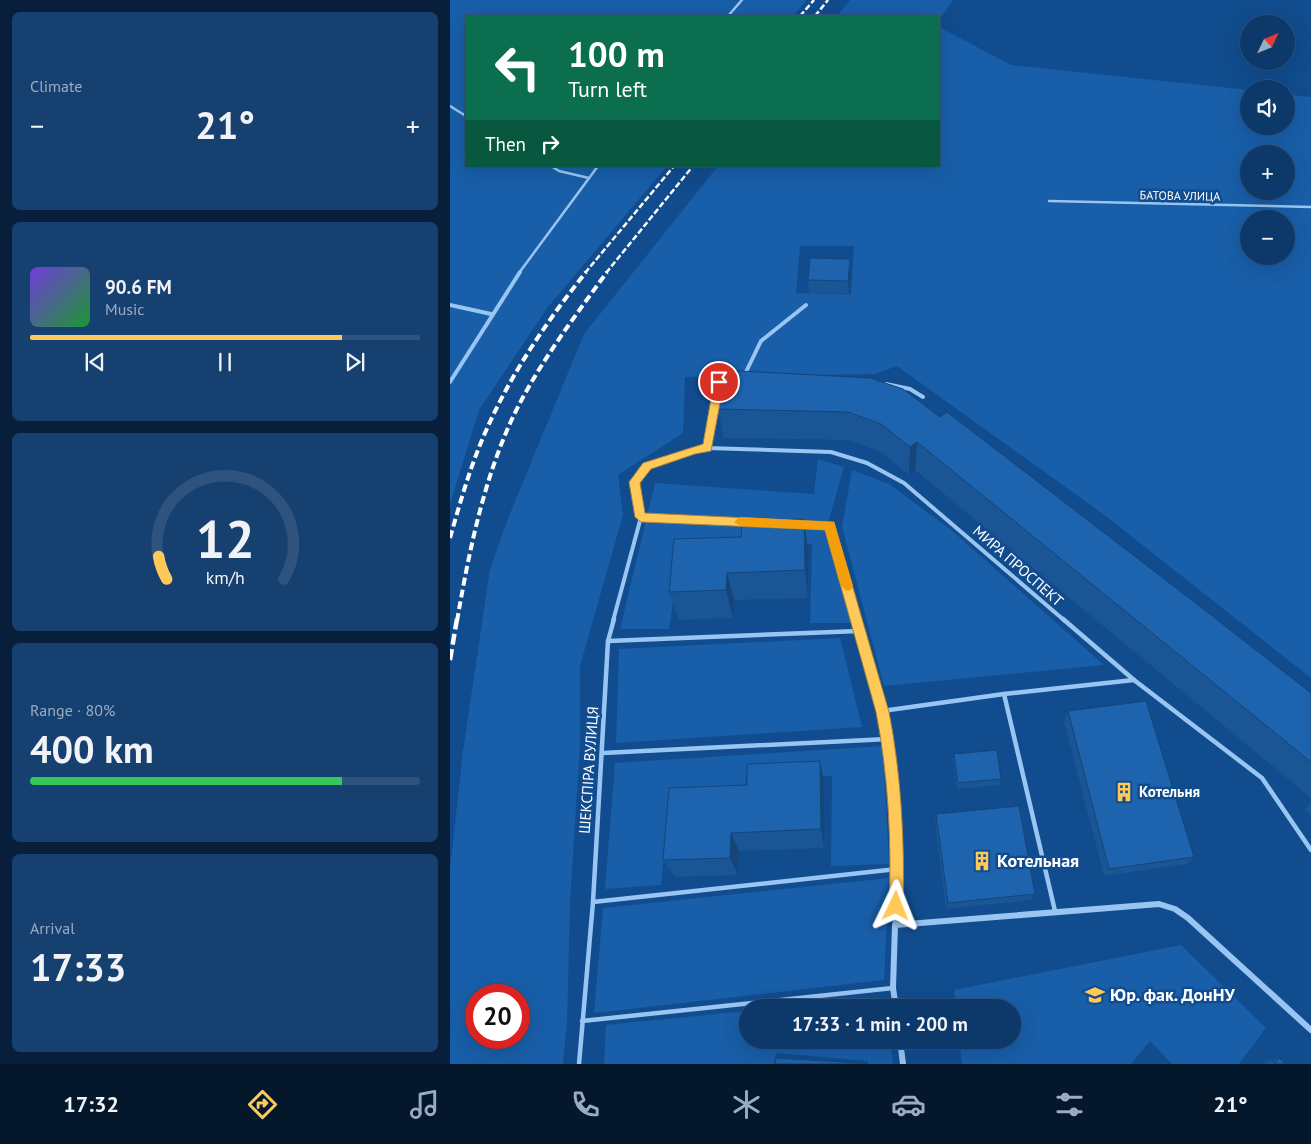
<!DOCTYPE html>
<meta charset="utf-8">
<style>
:root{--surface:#0d396a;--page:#164070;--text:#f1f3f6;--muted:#9aacc1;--line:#2d537e;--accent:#ffc95a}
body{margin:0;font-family:"PT Sans",sans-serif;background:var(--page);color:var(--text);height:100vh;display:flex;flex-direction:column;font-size:19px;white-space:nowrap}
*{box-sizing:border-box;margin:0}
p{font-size:16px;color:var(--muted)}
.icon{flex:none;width:28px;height:28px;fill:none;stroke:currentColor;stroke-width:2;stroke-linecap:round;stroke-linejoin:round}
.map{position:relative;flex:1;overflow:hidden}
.drawer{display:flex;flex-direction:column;gap:12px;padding:12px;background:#071f3a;width:450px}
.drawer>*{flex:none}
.hud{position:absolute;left:15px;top:15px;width:475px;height:152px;border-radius:0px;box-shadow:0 5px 20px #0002,0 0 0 1px var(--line);background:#0b6e4f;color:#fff;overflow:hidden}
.needle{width:32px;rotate:47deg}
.buttons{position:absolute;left:790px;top:15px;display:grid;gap:10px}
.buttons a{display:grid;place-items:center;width:55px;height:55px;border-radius:50%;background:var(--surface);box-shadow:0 5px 20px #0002,0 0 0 1px var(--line);font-size:25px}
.speed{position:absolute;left:15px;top:984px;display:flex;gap:10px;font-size:25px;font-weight:700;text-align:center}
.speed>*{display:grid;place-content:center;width:65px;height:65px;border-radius:50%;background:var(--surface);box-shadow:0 5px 20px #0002,0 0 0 1px var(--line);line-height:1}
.speed .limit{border:8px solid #d22;background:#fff;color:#111}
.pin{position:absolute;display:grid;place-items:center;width:42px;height:42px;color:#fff;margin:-21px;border:2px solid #fff;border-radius:50%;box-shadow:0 1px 5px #0007}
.me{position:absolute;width:55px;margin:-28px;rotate:2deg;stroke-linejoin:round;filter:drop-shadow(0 0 4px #0008)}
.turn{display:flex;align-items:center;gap:18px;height:105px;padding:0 20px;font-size:22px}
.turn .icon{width:65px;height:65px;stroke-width:2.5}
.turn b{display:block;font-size:35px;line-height:42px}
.then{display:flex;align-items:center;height:48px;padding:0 20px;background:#0003;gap:10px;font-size:19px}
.big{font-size:38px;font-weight:800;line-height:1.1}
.drawer .card{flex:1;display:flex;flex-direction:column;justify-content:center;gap:8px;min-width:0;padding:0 18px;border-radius:8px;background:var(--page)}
.drawer .dial{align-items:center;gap:0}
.dial svg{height:130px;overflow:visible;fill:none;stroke:var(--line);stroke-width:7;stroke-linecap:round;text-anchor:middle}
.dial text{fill:var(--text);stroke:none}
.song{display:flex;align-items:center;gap:15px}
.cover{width:60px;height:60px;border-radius:8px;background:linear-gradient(135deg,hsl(260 70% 55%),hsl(130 70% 35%))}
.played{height:5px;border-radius:2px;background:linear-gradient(90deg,var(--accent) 80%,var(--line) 80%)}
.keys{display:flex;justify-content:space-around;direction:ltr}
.heat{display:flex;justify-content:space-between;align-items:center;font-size:28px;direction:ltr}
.charge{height:8px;border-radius:4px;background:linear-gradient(90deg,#34c759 80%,var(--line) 0)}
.trip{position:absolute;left:289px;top:999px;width:282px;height:50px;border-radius:25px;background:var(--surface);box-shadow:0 5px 20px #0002,0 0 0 1px var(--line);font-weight:800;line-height:50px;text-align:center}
.dock{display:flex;height:80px;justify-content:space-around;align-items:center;background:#05172a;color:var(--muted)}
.dock .icon{width:35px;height:35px}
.dock .current{color:var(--accent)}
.dock b{font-size:22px;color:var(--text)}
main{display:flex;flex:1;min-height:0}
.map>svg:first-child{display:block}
</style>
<main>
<section class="drawer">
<div class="card"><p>Climate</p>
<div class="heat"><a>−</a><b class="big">21°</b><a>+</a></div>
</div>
<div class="card">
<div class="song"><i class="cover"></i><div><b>90.6 FM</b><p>Music</p></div></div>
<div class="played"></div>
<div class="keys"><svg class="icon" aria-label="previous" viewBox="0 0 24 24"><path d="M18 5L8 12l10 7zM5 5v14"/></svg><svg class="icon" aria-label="pause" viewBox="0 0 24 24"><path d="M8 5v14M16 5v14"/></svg><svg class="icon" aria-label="next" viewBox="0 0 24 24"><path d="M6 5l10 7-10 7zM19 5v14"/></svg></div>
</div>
<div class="card dial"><svg viewBox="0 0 100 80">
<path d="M14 69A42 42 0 1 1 86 69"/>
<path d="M14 69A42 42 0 0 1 9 55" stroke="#ffc95a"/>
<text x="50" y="56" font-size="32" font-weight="700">12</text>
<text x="50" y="72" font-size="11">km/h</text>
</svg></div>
<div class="card"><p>Range · 80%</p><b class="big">400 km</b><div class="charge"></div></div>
<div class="card"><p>Arrival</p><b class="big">17:33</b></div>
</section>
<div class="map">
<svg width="861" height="1064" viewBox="0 0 861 1064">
<rect width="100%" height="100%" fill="#114c8e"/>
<!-- green -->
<g fill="#185ea8" fill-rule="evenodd">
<path d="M0 0H357L343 16H16V166H217L98 307 29 410 0 504Z"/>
<path d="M400 0H503L489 20V16H387Z"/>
<path d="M489 27 561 65 799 90V126H836V94L861 97V678L657 517 447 366 425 374 235 377 233 433 168 475 173 515 130 666V744L120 904 117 1023 113 1064H0V869L13 751 40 569 57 521 134 334 268 166H489ZM799 154H836V191H799ZM799 219H836V256H799ZM350 246H404L401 295 346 293ZM26 995H69V1038H26Z"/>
<path d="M368 459 394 467 378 523 402 623H360L362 544 291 546 229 564 219 629H170L205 483 364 494Z"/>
<path d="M402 470 439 484 500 529 654 665 434 686 392 527Z"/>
<path d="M390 638 412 727 166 743 169 649Z"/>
<path d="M433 746 439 864 381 866 382 776 296 777 295 794 221 793 211 885 155 889 165 763Z"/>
<path d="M439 878 434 980 144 1013 153 908Z"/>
<path d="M731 945 816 1028 789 1064H722L700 1041 681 1064H512L509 1040H562V1008L506 1007 504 990Z"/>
<path d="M434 998 436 1007H338Z"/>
<path d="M297 1011 298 1040H440L443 1064H418V1061L326 1053 324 1064H154L156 1025Z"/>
</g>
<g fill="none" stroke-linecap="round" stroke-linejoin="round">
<!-- service-far2 -->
<g stroke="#99c5f2" stroke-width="2.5">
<path d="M278 16 292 0"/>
<path d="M0 106 16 116"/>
<path d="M101 166 109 171 139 178"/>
<path d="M599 201 861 207"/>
<path d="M69 273 148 166"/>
</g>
<!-- service-far1 -->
<g stroke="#99c5f2" stroke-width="4">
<path d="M0 305 41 314"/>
<path d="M294 376 311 341 356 305"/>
<path d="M0 382 70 272"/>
<path d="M274 382H269L257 448 381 452 417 463 454 483 615 621"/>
<path d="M436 384 460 389 473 397"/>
<path d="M191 517 296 522"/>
<path d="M350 524 380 526 407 621"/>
<path d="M163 621 191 517 184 483 197 466 257 448"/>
</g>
<!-- service -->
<g stroke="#99c5f2" stroke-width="4.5">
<path d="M406 619C415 650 425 681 432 712 448 781 447 854 445 925"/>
<path d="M613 619 684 680 812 778 861 850"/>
<path d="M158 641 409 631"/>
<path d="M554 694 605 911"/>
<path d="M432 711 554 694 684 680"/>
<path d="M153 753 438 739"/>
<path d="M143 902 447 869"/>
<path d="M132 1021 443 988"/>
<path d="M129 1064 143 902 158 641 164 619"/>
</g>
<!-- minor -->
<g stroke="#99c5f2" stroke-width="6">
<path d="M446 1008 443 988 445 925 709 904 725 909 738 918 861 1030"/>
<path d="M450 1040 453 1064"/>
</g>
<!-- rail-far2 -->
<g stroke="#fff" stroke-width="2.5" stroke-dasharray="6 2.5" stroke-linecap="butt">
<path d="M350 16 364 0"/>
<path d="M365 16 378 0"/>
<path d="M135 273 224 166"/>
<path d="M156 273 243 166"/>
</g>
<!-- rail-far1 -->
<g stroke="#fff" stroke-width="4" stroke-dasharray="8 4" stroke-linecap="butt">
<path d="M0 538C10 503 20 467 35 433 60 375 97 321 136 272"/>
<path d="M7 621C19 552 33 482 62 419 87 366 123 319 157 272"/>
</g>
<!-- rail -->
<path stroke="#fff" stroke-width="4.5" stroke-dasharray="11 4.5" stroke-linecap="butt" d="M0 660 7 619"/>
</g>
<!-- wall -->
<g fill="#1a5595">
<path d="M400 259V273L399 295 359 294 358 280Z"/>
<path d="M272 370 490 417 861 693V798L465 470 459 475 431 452 399 440 274 438 268 409Z"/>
<path d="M224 539 358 549V598L284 600 283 618 229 620 219 592Z"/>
<path d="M618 711 744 857 737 864 654 876 614 721Z"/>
<path d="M504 754 551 779 550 785 507 789 503 760Z"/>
<path d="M374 782V848L289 851 288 875 225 877 213 860Z"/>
<path d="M861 802V816L854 810Z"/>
<path d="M486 814 585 894 581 900 496 909 485 822Z"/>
<path d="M829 1058 835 1064H814L816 1061Z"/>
</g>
<!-- shaded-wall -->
<g fill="#154579">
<path d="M400 259V273L399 295 398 281Z"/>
<path d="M467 442 465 470 459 475 460 447Z"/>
<path d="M354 519 358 549V598L355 570Z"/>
<path d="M277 573 284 600 283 618 276 590Z"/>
<path d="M370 761 374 782V848L371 829Z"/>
<path d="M281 833 289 851 288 875 280 858Z"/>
</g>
<!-- building -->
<g fill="#1e63ad" stroke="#154579">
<path d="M360 258 400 259 398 281 358 280Z"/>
<path d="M272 370 420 378 453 389 490 417 497 412 752 608 861 693V762L467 442 460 447 431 424 398 412 268 409Z"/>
<path d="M354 519 355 570 277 573 276 590 219 592 224 539 291 537 292 521Z"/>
<path d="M696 701 744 857 659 869 618 711Z"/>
<path d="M547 750 551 779 508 783 504 754Z"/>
<path d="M370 761 371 829 281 833 280 858 213 860 219 788 297 785V764Z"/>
<path d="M569 806 585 894 498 903 486 814Z"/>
<path d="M326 1058 410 1063V1064H325Z"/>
<path d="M829 1058 835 1064H824Z"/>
</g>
<!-- route -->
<path fill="#ffc95a" stroke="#a6833a" d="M269 378 274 382 261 451 245 454 201 469 190 483 195 513 384 522 439 712C451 773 455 843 453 906L451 911 446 913 441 911 439 906C442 843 438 773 426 712L375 530 191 522 185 517 179 482 193 463 253 444 264 382Z"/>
<!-- slow -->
<path fill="#f59e0b" d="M290 517 384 522 403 586 401 590 397 591 391 586 375 530 290 526 284 522Z"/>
<!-- icons -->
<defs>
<symbol id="building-bare" viewBox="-9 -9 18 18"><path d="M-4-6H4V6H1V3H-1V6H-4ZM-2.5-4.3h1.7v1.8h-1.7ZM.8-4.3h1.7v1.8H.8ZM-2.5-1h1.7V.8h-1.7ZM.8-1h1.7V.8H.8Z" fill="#ffc95a" stroke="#114c8e" stroke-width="2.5" paint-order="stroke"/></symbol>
<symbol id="university-bare" viewBox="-9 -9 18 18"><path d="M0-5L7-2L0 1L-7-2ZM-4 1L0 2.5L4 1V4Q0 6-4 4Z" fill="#ffc95a" stroke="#114c8e" stroke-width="2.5" paint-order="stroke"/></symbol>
</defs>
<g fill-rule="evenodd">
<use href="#building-bare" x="660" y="778" width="28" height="28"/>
<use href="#building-bare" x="518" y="847" width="28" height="28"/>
<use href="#university-bare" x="631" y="981" width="28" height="28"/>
</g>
<g text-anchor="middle" stroke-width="5" stroke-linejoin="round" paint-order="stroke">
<!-- far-street labels -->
<g font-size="12" fill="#fff" stroke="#114c8e">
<text transform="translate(730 196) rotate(1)" y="4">БАТОВА УЛИЦА</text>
</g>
<!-- street labels -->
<g font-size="15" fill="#fff" stroke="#114c8e">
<text transform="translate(568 566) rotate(41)" y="5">МИРА ПРОСПЕКТ</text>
<text transform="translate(139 770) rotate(-86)" y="5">ШЕКСПІРА ВУЛИЦЯ</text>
</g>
<!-- poi labels -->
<g font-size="15" font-weight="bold" fill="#fff" stroke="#114c8e" text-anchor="start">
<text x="689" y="797">Котельня</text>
</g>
<!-- near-poi labels -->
<g font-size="18" font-weight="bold" fill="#fff" stroke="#114c8e" text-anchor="start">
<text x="547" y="867">Котельная</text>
<text x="660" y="1001">Юр. фак. ДонНУ</text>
</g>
</g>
</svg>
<div class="buttons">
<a><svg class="needle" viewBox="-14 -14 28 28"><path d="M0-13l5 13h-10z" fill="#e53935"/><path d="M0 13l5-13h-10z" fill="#9aacc1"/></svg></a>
<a><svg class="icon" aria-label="sound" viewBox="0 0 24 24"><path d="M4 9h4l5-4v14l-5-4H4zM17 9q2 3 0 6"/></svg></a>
<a>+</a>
<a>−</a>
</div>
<div class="speed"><div class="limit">20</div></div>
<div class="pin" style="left:269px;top:382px;background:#d93025"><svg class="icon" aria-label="arrive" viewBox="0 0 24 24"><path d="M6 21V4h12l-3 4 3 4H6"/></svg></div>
<svg class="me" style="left:446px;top:906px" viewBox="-20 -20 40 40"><path d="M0-17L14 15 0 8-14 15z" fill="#ffc95a" stroke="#fff" stroke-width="4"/></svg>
<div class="trip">17:33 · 1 min · 200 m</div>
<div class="hud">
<div class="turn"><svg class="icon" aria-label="left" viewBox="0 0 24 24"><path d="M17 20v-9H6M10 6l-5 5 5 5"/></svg><div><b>100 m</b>Turn left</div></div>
<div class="then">Then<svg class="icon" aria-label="right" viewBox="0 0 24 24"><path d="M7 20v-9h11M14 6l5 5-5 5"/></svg></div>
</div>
</div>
</main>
<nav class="dock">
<b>17:32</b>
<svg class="icon current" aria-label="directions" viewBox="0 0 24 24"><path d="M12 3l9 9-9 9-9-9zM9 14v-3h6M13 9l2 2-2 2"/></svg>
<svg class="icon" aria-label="music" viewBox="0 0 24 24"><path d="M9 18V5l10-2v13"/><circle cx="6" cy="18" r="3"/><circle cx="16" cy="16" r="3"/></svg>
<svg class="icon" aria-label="phone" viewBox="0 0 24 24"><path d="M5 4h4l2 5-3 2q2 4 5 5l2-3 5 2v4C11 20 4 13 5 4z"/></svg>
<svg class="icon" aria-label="climate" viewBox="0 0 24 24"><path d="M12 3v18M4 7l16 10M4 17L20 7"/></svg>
<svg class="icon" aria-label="car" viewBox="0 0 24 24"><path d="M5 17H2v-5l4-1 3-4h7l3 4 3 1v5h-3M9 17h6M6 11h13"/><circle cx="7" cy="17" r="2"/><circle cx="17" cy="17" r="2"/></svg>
<svg class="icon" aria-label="filters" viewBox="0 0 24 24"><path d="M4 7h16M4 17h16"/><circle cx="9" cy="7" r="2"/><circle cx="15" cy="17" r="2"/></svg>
<b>21°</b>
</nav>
